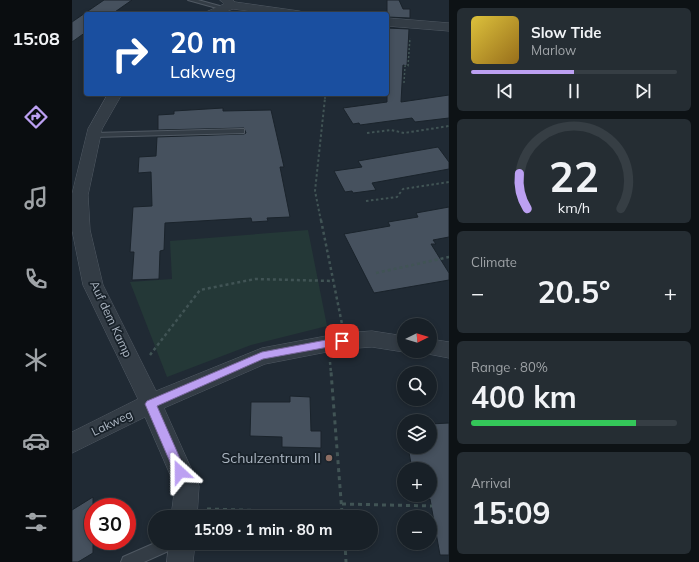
<!DOCTYPE html>
<meta charset="utf-8">
<style>
:root{--surface:#182027;--page:#252d33;--text:#f1f3f6;--muted:#9fa3a7;--line:#363e44;--accent:#bca0f2}
body{margin:0;font-family:Mulish,sans-serif;background:var(--page);color:var(--text);height:100vh;display:flex;flex-direction:column;font-size:15px;white-space:nowrap}
*{box-sizing:border-box;margin:0}
p{font-size:13px;color:var(--muted)}
.icon{flex:none;width:22px;height:22px;fill:none;stroke:currentColor;stroke-width:2;stroke-linecap:round;stroke-linejoin:round}
.map{position:relative;flex:1;overflow:hidden}
.panel{display:flex;flex-direction:column;gap:8px;padding:8px;background:#0d1215;width:250px}
.panel>*{flex:none}
.hud{position:absolute;left:12px;top:12px;width:305px;height:84px;border-radius:4px;box-shadow:0 2px 6px #0003,0 0 0 1px var(--line);background:#1a4fa0;color:#fff;overflow:hidden}
.needle{width:26px;rotate:85deg}
.controls{position:absolute;left:325px;top:318px;display:grid;gap:8px}
.controls a{display:grid;place-items:center;width:40px;height:40px;border-radius:50%;background:var(--surface);box-shadow:0 2px 6px #0003,0 0 0 1px var(--line);font-size:20px}
.speed{position:absolute;left:12px;top:498px;display:flex;gap:8px;font-size:20px;font-weight:700;text-align:center}
.speed>*{display:grid;place-content:center;width:52px;height:52px;border-radius:50%;background:var(--surface);box-shadow:0 2px 6px #0003,0 0 0 1px var(--line);line-height:1}
.speed .limit{border:6px solid #d22;background:#fff;color:#111}
.pin{position:absolute;display:grid;place-items:center;width:34px;height:34px;color:#fff;margin:-17px;border-radius:8px;box-shadow:0 2px 6px #0006}
.me{position:absolute;width:44px;margin:-22px;rotate:336deg;stroke-linejoin:round;filter:drop-shadow(0 0 3px #0008)}
.turn{display:flex;align-items:center;gap:14px;height:84px;padding:0 20px;font-size:18px}
.turn .icon{width:52px;height:52px;stroke-width:2.5}
.turn b{display:block;font-size:28px;line-height:34px}
.big{font-size:30px;font-weight:700;line-height:1.1}
.panel .tile{flex:1;display:flex;flex-direction:column;justify-content:center;gap:6px;min-width:0;padding:0 14px;border-radius:6px;background:var(--page)}
.panel .dial{align-items:center;gap:0}
.dial svg{height:104px;overflow:visible;fill:none;stroke:var(--line);stroke-width:7;stroke-linecap:round;text-anchor:middle}
.dial text{fill:var(--text);stroke:none}
.song{display:flex;align-items:center;gap:12px}
.cover{width:48px;height:48px;border-radius:6px;background:linear-gradient(135deg,hsl(50 70% 55%),hsl(40 70% 35%))}
.played{height:4px;border-radius:2px;background:linear-gradient(90deg,var(--accent) 50%,var(--line) 50%)}
.keys{display:flex;justify-content:space-around;direction:ltr}
.heat{display:flex;justify-content:space-between;align-items:center;font-size:22px;direction:ltr}
.charge{height:6px;border-radius:3px;background:linear-gradient(90deg,#34c759 80%,var(--line) 0)}
.trip{position:absolute;left:76px;top:510px;width:230px;height:40px;border-radius:20px;background:var(--surface);box-shadow:0 2px 6px #0003,0 0 0 1px var(--line);font-weight:700;line-height:40px;text-align:center}
main{display:flex;flex:1;min-height:0}
.tabs{display:flex;flex-direction:column;width:72px;justify-content:space-around;align-items:center;background:#0a0d10;color:var(--muted)}
.tabs .icon{width:28px;height:28px}
.tabs .selected{color:var(--accent)}
.tabs b{font-size:18px;color:var(--text)}
.map>svg:first-child{display:block}
</style>
<main>
<nav class="tabs">
<b>15:08</b>
<svg class="icon selected" aria-label="directions" viewBox="0 0 24 24"><path d="M12 3l9 9-9 9-9-9zM9 14v-3h6M13 9l2 2-2 2"/></svg>
<svg class="icon" aria-label="music" viewBox="0 0 24 24"><path d="M9 18V5l10-2v13"/><circle cx="6" cy="18" r="3"/><circle cx="16" cy="16" r="3"/></svg>
<svg class="icon" aria-label="phone" viewBox="0 0 24 24"><path d="M5 4h4l2 5-3 2q2 4 5 5l2-3 5 2v4C11 20 4 13 5 4z"/></svg>
<svg class="icon" aria-label="climate" viewBox="0 0 24 24"><path d="M12 3v18M4 7l16 10M4 17L20 7"/></svg>
<svg class="icon" aria-label="car" viewBox="0 0 24 24"><path d="M5 17H2v-5l4-1 3-4h7l3 4 3 1v5h-3M9 17h6M6 11h13"/><circle cx="7" cy="17" r="2"/><circle cx="17" cy="17" r="2"/></svg>
<svg class="icon" aria-label="filters" viewBox="0 0 24 24"><path d="M4 7h16M4 17h16"/><circle cx="9" cy="7" r="2"/><circle cx="15" cy="17" r="2"/></svg>
</nav>
<div class="map">
<svg width="377" height="562" viewBox="0 0 377 562">
<rect width="100%" height="100%" fill="#202a34"/>
<!-- green -->
<path fill="#243837" d="M236 230 255 326 179 345 95 377 58 282 100 279 98 241Z"/>
<!-- building -->
<g fill="#46515e" stroke="#1a232b">
<path d="M32 0H60L40 14H14V32L0 42V22Z"/>
<path d="M315 0H327L331 9H338V18L315 17Z"/>
<path d="M315 28 337 29 335 66 331 65 329 102 377 95V118L343 122 340 118 288 125 287 123 281 124 271 108 315 102Z"/>
<path d="M151 108V111L199 110 212 167H208L218 217 195 218 196 221 180 222 179 218 93 223 92 250 88 251 87 279 60 280 62 252H58L61 207 80 206 79 172 66 173 67 157 84 156 85 137 172 134 174 133 172 128 86 130V115L102 114V111Z"/>
<path d="M366 147 377 162V169L300 183 304 190 281 193 280 191 273 192 262 171 290 167 286 161Z"/>
<path d="M377 207V237L361 240 364 244H359L377 273V280L302 293 272 234 318 226 316 222 346 217 344 213Z"/>
<path d="M218 396 238 397 239 431H249V448L210 447V437L178 436 179 402H218Z"/>
<path d="M377 423V555H368L358 499 345 498 344 495H358V469H340L336 447H358V424Z"/>
<path d="M21 497V553L6 562H0V510Z"/>
</g>
<g fill="none" stroke-linecap="round" stroke-linejoin="round">
<defs>
<g id="lane">
<path d="M116 0H126L155 8 152 10Z"/>
<path d="M169 129H172V133L22 137 18 135 22 133Z"/>
<path d="M83 543H105L103 548 72 562H49L51 557Z"/>
</g>
<g id="street">
<path d="M148 0H161L163 2 227 11 231 12 233 14H201L161 9 148 14H132L134 12 152 4Z"/>
<path d="M315 18 377 23V31L315 26Z"/>
<path d="M36 94H50L30 129 16 195 18 230 31 285 84 391 190 348 270 333 300 331 332 336V351H336L332 352 300 347 270 349 193 364 92 408 127 486 125 517H99L103 486 73 417 0 453V432L66 399 11 285 0 230V194L16 129Z"/>
<path d="M358 339 377 342V358L351 353 350 351H358Z"/>
<path d="M97 543H123L121 562H95Z"/>
</g>
</defs>
<!-- lane casing -->
<use href="#lane" stroke="#505963" stroke-width="2"/>
<!-- street casing -->
<use href="#street" stroke="#505963" stroke-width="1"/>
<!-- path-far3 -->
<g stroke="#415455" stroke-width="1.5" stroke-dasharray="2 2" stroke-linecap="butt">
<path d="M332 83 333 66H336L338 38"/>
<path d="M253 99V94"/>
</g>
<!-- path-far2 -->
<g stroke="#415455" stroke-width="2" stroke-dasharray="2.5 2.5" stroke-linecap="butt">
<path d="M295 133 319 130 332 133 377 126"/>
<path d="M294 201 325 197 331 189 377 182"/>
<path d="M249 221 243 191 253 98"/>
</g>
<!-- path-far1 -->
<g stroke="#415455" stroke-width="2.5" stroke-dasharray="3 3" stroke-linecap="butt">
<path d="M249 220 270 324"/>
<path d="M304 273 377 257"/>
<path d="M78 355 128 290 183 279 261 281"/>
<path d="M258 362 259 373"/>
</g>
<!-- path -->
<g stroke="#415455" stroke-width="3" stroke-dasharray="4 4" stroke-linecap="butt">
<path d="M270 504 360 506"/>
<path d="M135 509 270 513 259 372"/>
<path d="M273 543 274 562"/>
</g>
<!-- lane -->
<use href="#lane" fill="#333c45" fill-rule="evenodd"/>
<!-- street -->
<use href="#street" fill="#333c45" fill-rule="evenodd"/>
</g>
<!-- route -->
<path fill="#bca0f2" stroke="#7a689d" d="M270 337 273 338 275 341 273 344 191 359 85 406 114 472 113 476 108 478 104 476 73 404 75 401 190 352Z"/>
<!-- markers -->
<circle fill="#8d6e63" stroke="#182129" stroke-width="1.5" cx="257" cy="458" r="4"/>
<g text-anchor="middle" stroke-width="3.5" stroke-linejoin="round" paint-order="stroke">
<!-- street labels -->
<g font-size="12" fill="#acb6c2" stroke="#182129">
<text transform="translate(39 319) rotate(65)" y="4">Auf dem Kamp</text>
<text transform="translate(40 423) rotate(-26)" y="4">Lakweg</text>
</g>
<!-- near-poi labels -->
<g font-size="14" fill="#acb6c2" stroke="#182129" text-anchor="end">
<text x="249" y="463">Schulzentrum II</text>
</g>
</g>
</svg>
<div class="controls">
<a><svg class="needle" viewBox="-14 -14 28 28"><path d="M0-13l5 13h-10z" fill="#e53935"/><path d="M0 13l5-13h-10z" fill="#9fa3a7"/></svg></a>
<a><svg class="icon" aria-label="search" viewBox="0 0 24 24"><circle cx="10" cy="10" r="6"/><path d="M15 15l6 6"/></svg></a>
<a><svg class="icon" aria-label="layers" viewBox="0 0 24 24"><path d="M12 4l9 5-9 5-9-5zM3 14l9 5 9-5"/></svg></a>
<a>+</a>
<a>−</a>
</div>
<div class="speed"><div class="limit">30</div></div>
<div class="pin" style="left:270px;top:341px;background:#d93025"><svg class="icon" aria-label="arrive" viewBox="0 0 24 24"><path d="M6 21V4h12l-3 4 3 4H6"/></svg></div>
<svg class="me" style="left:108px;top:472px" viewBox="-20 -20 40 40"><path d="M0-17L14 15 0 8-14 15z" fill="#bca0f2" stroke="#fff" stroke-width="4"/></svg>
<div class="trip">15:09 · 1 min · 80 m</div>
<div class="hud">
<div class="turn"><svg class="icon" aria-label="right" viewBox="0 0 24 24"><path d="M7 20v-9h11M14 6l5 5-5 5"/></svg><div><b>20 m</b>Lakweg</div></div>
</div>
</div>
<section class="panel">
<div class="tile">
<div class="song"><i class="cover"></i><div><b>Slow Tide</b><p>Marlow</p></div></div>
<div class="played"></div>
<div class="keys"><svg class="icon" aria-label="previous" viewBox="0 0 24 24"><path d="M18 5L8 12l10 7zM5 5v14"/></svg><svg class="icon" aria-label="pause" viewBox="0 0 24 24"><path d="M8 5v14M16 5v14"/></svg><svg class="icon" aria-label="next" viewBox="0 0 24 24"><path d="M6 5l10 7-10 7zM19 5v14"/></svg></div>
</div>
<div class="tile dial"><svg viewBox="0 0 100 80">
<path d="M14 69A42 42 0 1 1 86 69"/>
<path d="M14 69A42 42 0 0 1 8 42" stroke="#bca0f2"/>
<text x="50" y="56" font-size="32" font-weight="700">22</text>
<text x="50" y="72" font-size="11">km/h</text>
</svg></div>
<div class="tile"><p>Climate</p>
<div class="heat"><a>−</a><b class="big">20.5°</b><a>+</a></div>
</div>
<div class="tile"><p>Range · 80%</p><b class="big">400 km</b><div class="charge"></div></div>
<div class="tile"><p>Arrival</p><b class="big">15:09</b></div>
</section>
</main>
